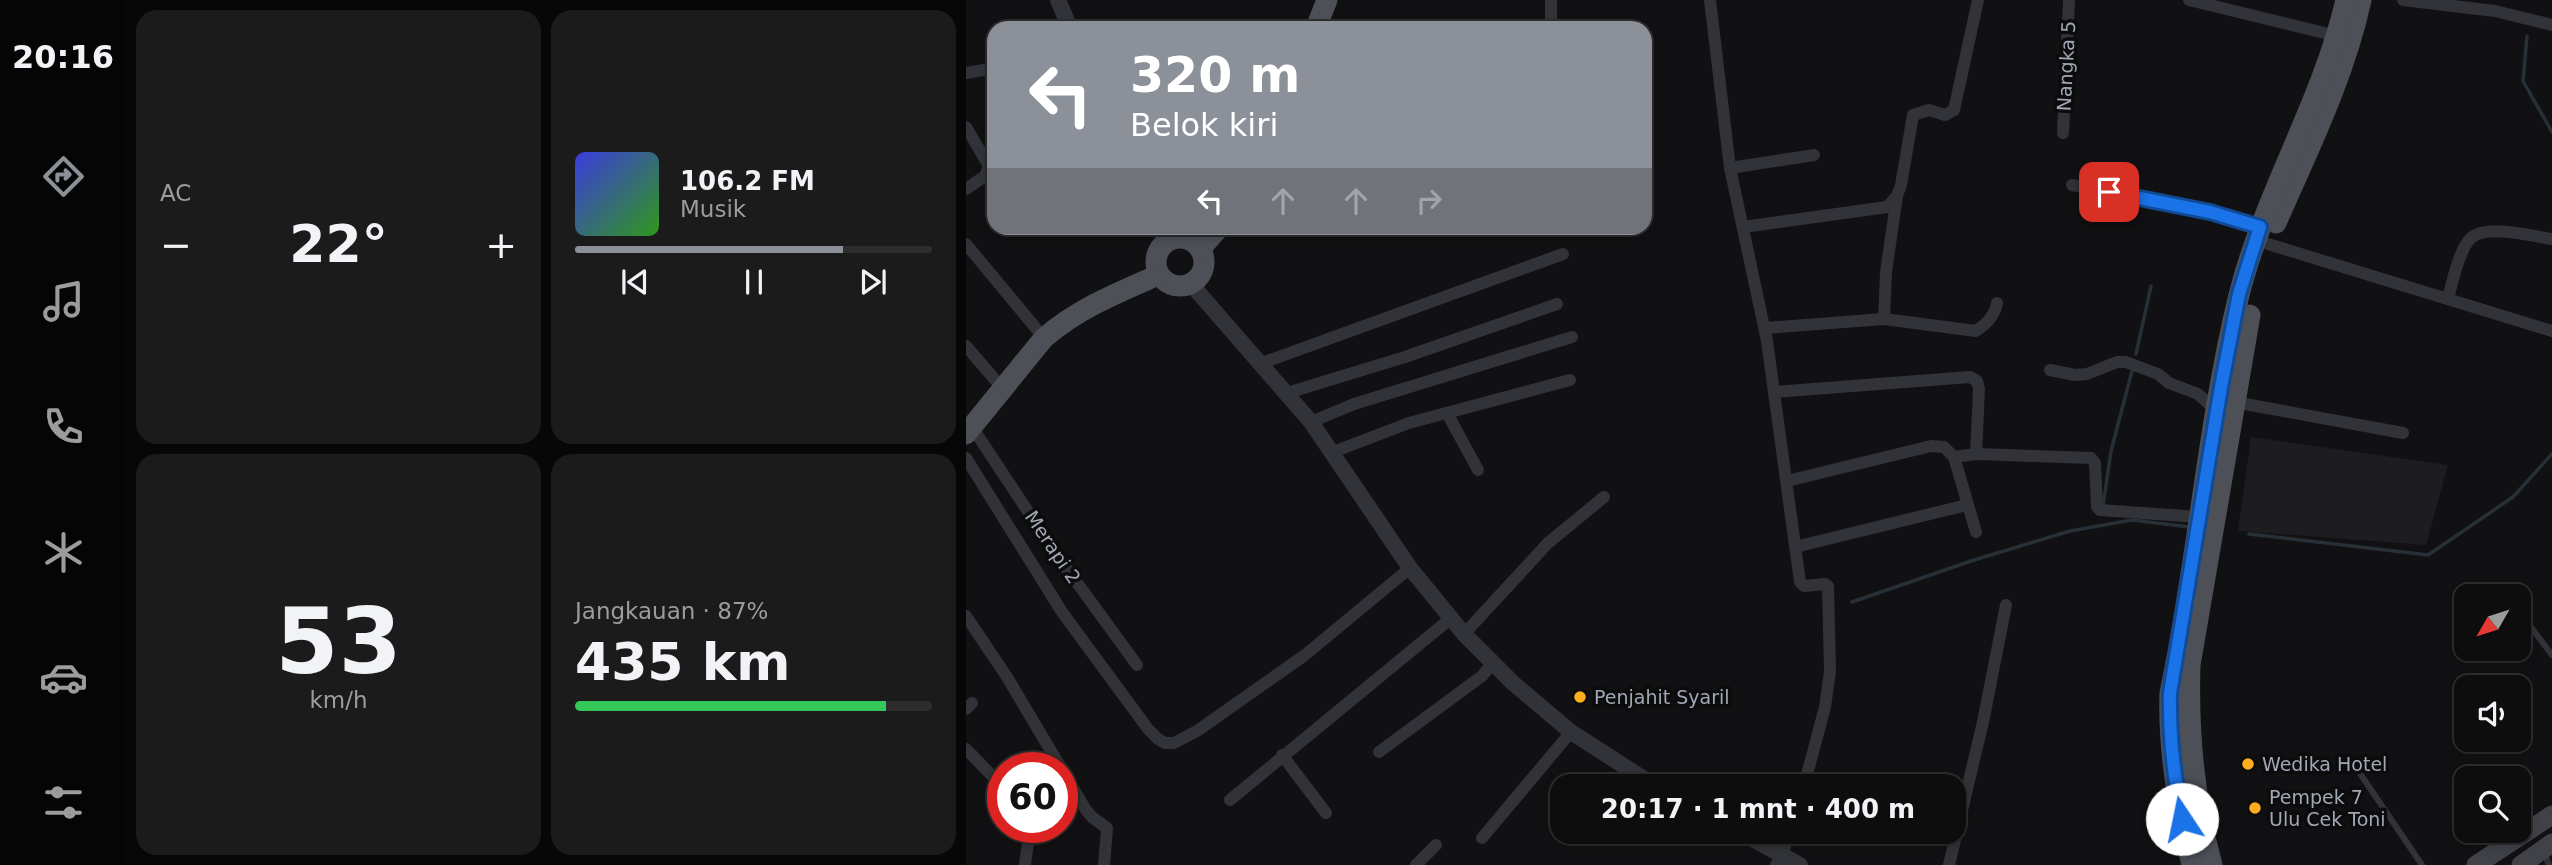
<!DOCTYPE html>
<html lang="id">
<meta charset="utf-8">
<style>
:root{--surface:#0d0d0e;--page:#1b1b1c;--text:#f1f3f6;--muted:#9a9c9e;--line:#2d2d2e;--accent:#8c9099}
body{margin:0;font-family:"DejaVu Sans",sans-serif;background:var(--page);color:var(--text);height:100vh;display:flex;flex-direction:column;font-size:26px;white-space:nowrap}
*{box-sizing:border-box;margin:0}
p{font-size:23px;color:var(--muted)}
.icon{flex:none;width:38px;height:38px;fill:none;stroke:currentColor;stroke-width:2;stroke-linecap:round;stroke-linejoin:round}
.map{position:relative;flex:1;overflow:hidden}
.details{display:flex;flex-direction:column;gap:10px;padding:10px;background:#070708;width:840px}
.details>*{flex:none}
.hud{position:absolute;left:21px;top:21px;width:665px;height:214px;border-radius:21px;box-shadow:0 4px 10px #0003,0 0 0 2px var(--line);background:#8c9099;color:#fff;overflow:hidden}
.needle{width:46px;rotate:231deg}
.tools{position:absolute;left:1488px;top:584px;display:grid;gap:14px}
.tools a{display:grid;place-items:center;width:77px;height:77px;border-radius:14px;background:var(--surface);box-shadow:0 4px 10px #0003,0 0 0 2px var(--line);font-size:35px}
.speed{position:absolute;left:21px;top:752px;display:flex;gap:14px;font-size:35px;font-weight:700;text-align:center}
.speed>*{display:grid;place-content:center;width:91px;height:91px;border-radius:50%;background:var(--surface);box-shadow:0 4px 10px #0003,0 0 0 2px var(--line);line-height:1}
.speed .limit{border:10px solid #d22;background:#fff;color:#111}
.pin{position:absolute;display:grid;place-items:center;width:60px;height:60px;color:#fff;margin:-30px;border-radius:14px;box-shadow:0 4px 10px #0006}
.me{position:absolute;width:77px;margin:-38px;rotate:349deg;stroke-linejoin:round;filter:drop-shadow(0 0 5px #0008)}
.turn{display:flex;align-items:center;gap:24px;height:147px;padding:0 28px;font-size:32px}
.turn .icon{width:91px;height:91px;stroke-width:2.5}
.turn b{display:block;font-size:49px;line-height:60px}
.lanes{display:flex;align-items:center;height:66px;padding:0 28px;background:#0003;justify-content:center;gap:35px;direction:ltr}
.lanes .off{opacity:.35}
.big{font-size:52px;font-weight:700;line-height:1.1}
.details .tile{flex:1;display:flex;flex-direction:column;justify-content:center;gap:10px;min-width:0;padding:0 24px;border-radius:21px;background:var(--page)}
.details .dial{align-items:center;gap:0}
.dial b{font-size:91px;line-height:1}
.song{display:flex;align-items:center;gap:21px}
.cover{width:84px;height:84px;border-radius:10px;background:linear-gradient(135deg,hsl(240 70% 55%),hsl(110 70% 35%))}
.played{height:7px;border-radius:4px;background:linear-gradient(90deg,var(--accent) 75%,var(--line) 75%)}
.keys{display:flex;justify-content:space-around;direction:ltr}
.heat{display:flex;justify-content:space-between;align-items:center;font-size:38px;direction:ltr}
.charge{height:10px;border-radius:5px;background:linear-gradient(90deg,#34c759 87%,var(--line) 0)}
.details .tiles{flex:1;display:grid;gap:10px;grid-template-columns:repeat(2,1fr)}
.trip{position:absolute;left:584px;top:774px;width:416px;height:70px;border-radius:21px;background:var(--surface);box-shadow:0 4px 10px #0003,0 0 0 2px var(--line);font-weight:700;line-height:70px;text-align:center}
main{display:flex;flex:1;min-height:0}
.menu{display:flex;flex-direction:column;width:126px;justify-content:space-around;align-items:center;background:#050506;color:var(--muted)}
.menu .icon{width:49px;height:49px}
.menu .current{color:var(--accent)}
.menu b{font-size:32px;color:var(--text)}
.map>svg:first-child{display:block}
</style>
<main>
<nav class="menu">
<b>20:16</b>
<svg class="icon current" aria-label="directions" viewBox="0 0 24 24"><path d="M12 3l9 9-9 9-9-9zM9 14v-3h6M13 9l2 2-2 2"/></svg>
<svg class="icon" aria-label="music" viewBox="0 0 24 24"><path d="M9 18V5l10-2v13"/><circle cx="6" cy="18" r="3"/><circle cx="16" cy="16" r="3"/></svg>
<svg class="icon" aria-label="phone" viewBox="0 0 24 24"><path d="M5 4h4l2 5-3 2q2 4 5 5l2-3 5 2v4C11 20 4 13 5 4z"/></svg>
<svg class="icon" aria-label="climate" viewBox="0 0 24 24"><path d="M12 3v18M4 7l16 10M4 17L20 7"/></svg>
<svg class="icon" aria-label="car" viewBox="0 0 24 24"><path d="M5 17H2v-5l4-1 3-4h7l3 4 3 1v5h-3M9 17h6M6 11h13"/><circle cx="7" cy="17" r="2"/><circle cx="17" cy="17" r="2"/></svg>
<svg class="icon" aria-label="filters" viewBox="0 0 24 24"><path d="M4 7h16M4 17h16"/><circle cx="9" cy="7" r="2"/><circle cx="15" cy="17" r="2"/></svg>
</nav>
<section class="details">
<div class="tiles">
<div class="tile"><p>AC</p>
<div class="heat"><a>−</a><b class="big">22°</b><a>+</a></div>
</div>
<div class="tile">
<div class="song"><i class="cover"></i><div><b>106.2 FM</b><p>Musik</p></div></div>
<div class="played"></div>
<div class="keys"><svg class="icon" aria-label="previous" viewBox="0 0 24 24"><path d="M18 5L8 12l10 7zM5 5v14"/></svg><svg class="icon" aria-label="pause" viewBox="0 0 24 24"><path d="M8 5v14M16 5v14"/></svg><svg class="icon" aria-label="next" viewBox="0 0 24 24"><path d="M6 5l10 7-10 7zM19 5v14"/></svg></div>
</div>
<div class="tile dial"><b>53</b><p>km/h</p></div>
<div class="tile"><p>Jangkauan · 87%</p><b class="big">435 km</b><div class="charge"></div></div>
</div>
</section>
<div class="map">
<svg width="1586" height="865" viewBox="0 0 1586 865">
<rect width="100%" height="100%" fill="#111113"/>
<!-- built -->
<path fill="#1d1d20" d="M1285 437 1482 465 1460 545 1272 531Z"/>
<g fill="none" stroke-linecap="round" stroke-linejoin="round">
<!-- stream -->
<g stroke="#273037" stroke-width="3.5">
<path d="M1561 36 1557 81 1586 132"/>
<path d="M1170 354 1185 286"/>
<path d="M1137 506 1145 451 1166 371"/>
<path d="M1283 534 1462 555 1547 497 1586 454"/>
<path d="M886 602 1005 561 1104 531 1166 520 1224 527"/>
</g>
<!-- service -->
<g stroke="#323338" stroke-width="6">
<path d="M1558 618 1586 655"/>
<path d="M1391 769 1456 865"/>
<path d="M1577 851 1583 865"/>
</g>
<!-- minor -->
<g stroke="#323338" stroke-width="12">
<path d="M585 0V28"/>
<path d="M744 0 764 168 801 341 834 582 838 586 859 584 862 586 864 672 859 707 838 786"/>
<path d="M1223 0 1371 36"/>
<path d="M1437 0 1529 11 1586 25"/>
<path d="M0 73 28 68"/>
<path d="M0 127 23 166 19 176 0 189"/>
<path d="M1097 133 1103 0"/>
<path d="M764 168 848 155"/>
<path d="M1106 185 1244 212 1294 227"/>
<path d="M777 227 921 207 931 196 935 185 947 115 963 110 979 115 988 110 1012 0"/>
<path d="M0 244 78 338"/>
<path d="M1302 244 1586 331"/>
<path d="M1482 299C1486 283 1493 249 1505 238 1521 224 1566 236 1586 239"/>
<path d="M918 319 920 272 931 196"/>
<path d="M799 328 918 319 1010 331C1021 323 1028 317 1031 303"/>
<path d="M0 346 37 389"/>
<path d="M293 364 597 254"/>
<path d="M1084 370 1109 375 1121 374 1151 362H1160L1192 374 1203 383 1232 394 1251 411"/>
<path d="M809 392 1004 377 1011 381 1013 389 1010 454"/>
<path d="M321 393 439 357 591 304"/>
<path d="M1263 401 1437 433"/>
<path d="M481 413 512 470"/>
<path d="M345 422 388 404 606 337"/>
<path d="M6 427 93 558 171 665"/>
<path d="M367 452 443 423 604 380"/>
<path d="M988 457 1010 454 1125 458 1129 463 1131 507 1134 510 1233 517"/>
<path d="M0 458 96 612 182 729 192 739 199 743H208L231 731 339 655 444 568"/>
<path d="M821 481 965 446 978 447 988 457 1010 532"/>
<path d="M829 547 1001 505"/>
<path d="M0 616 41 677 120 810 127 818 141 828 138 865"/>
<path d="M498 634 582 543 638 497"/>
<path d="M0 709 6 703"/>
<path d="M0 749 37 787"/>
<path d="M413 752 516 676 527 663"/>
<path d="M316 755 360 813"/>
<path d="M264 800 484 619"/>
<path d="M516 838 605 732"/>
<path d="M59 865 64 828"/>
<path d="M450 865 470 845"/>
<path d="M810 865 816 856 824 831"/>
<path d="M983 865 1017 722 1040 605"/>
</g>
<!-- tertiary -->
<g stroke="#323338" stroke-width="16">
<path d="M92 0 104 28"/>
<path d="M197 228 204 240"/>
<path d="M225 284 345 422 444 568 498 634 547 683 605 732 689 786"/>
<path d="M772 831 834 865"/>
</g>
<!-- secondary -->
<g stroke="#404248" stroke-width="19">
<path d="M1510 865 1586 815"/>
<path d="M1555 865 1586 843"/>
</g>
<!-- primary -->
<g stroke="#4d5057" stroke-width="21">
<path d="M350 28 361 0"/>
<path d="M1310 223C1342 150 1378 78 1395 0"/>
<circle cx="214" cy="262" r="24"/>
<path d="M234 249 253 228"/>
<path d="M0 434 78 338C113 308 151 293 192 275"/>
<path d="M1226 865C1213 808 1202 752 1204 693 1232 561 1241 426 1273 295 1299 192 1356 103 1380 0"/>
<path d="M1246 865C1228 800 1222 732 1224 665L1284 315"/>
</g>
</g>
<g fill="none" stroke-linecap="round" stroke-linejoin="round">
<defs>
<path id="route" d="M1143 192 1244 212 1294 227 1273 294 1255 387 1204 693C1203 736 1208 777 1216 819"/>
</defs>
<!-- route casing -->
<use href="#route" stroke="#114b97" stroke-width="18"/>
<!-- route -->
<use href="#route" stroke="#1a73e8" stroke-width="12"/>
</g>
<!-- markers -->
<g fill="#fdad1e" stroke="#0c0c0d" stroke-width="2.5">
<circle cx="614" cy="697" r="7"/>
<circle cx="1282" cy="764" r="7"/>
<circle cx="1289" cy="808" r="7"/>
</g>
<g text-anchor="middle" stroke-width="7" stroke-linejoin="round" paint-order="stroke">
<!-- street labels -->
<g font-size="19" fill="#a1a7b4" stroke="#0c0c0d">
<text transform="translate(1100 66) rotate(-87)" y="7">Nangka 5</text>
<text transform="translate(87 547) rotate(56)" y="7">Merapi 2</text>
</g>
<!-- poi labels -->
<g font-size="19" fill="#a1a7b4" stroke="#0c0c0d" text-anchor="start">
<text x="628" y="704">Penjahit Syaril</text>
<text x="1296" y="771">Wedika Hotel</text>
<text x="1303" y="804">Pempek 7<tspan x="1303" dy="22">Ulu Cek Toni</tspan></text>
</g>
</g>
</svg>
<div class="tools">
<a><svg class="needle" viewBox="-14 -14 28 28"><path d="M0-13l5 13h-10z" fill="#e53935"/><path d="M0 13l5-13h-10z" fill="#9a9c9e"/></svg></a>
<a><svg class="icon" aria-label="sound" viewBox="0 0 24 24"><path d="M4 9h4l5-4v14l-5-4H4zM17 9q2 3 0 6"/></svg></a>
<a><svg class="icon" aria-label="search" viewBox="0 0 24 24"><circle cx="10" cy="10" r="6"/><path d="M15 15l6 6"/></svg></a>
</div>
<div class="speed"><div class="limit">60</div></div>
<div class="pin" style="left:1143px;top:192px;background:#d93025"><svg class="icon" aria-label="arrive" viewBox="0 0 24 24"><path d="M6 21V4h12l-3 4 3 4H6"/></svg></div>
<svg class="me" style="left:1216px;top:819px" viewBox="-20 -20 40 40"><circle r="19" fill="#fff"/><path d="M0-13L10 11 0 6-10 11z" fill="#1a73e8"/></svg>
<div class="trip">20:17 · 1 mnt · 400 m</div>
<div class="hud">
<div class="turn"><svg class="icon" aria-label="left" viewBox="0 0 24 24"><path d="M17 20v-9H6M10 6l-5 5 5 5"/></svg><div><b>320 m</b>Belok kiri</div></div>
<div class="lanes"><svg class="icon" aria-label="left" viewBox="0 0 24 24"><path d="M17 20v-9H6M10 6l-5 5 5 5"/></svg><svg class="icon off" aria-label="ahead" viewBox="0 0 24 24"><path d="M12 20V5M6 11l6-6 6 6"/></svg><svg class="icon off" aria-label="ahead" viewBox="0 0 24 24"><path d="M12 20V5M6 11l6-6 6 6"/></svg><svg class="icon off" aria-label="right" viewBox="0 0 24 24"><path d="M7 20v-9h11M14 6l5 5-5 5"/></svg></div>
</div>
</div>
</main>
